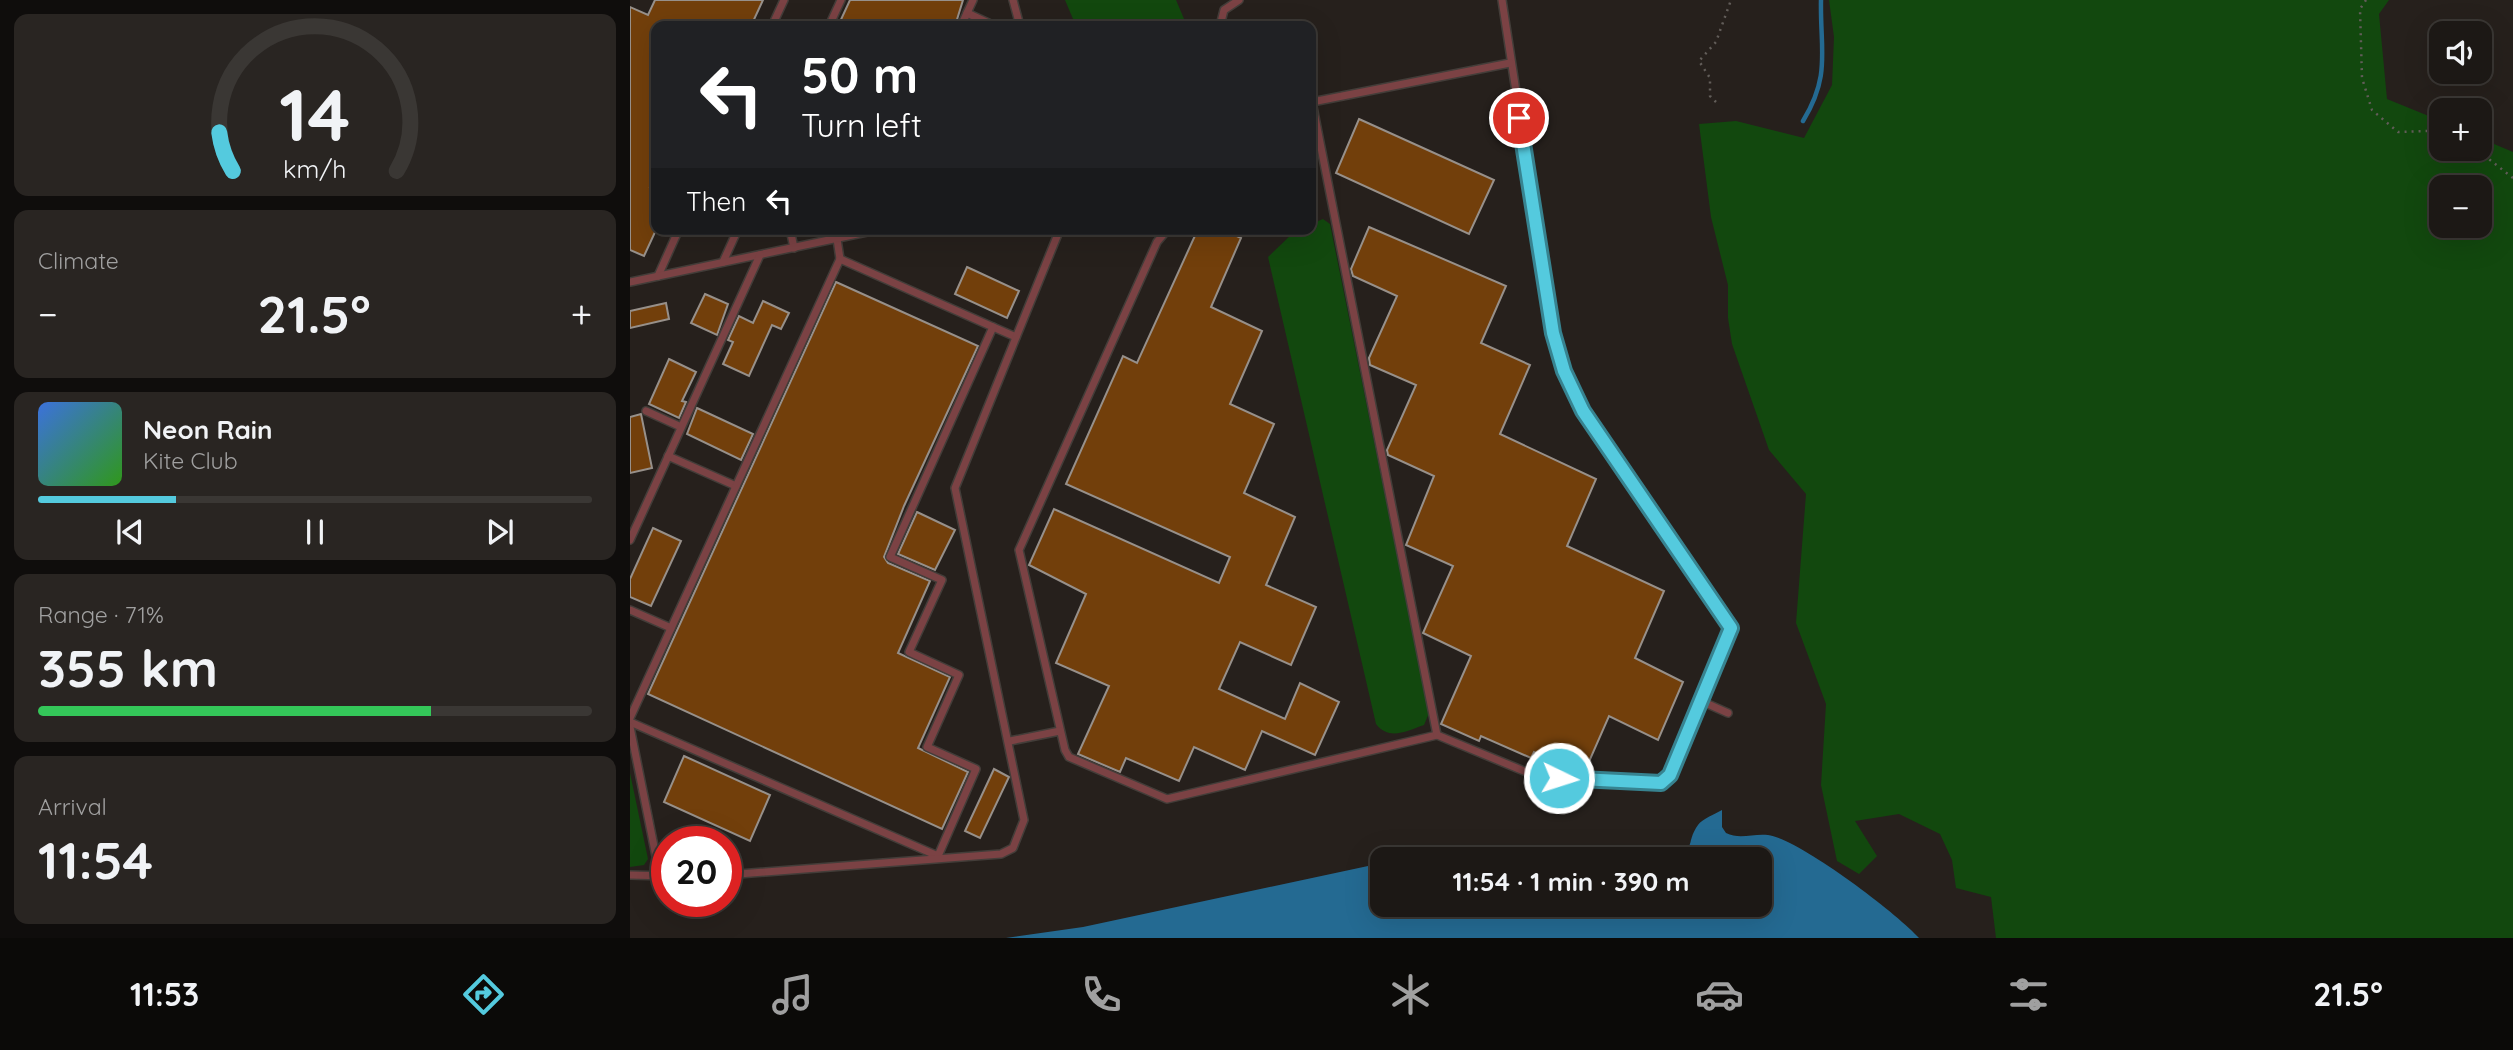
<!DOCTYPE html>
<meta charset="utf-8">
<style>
:root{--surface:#1c1815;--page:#292522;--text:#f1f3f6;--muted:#a0a0a0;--line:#3a3734;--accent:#54cade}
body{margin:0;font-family:Quicksand,sans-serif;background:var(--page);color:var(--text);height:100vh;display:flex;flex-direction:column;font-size:26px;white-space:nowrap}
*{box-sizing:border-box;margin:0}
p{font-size:23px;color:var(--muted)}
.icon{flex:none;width:38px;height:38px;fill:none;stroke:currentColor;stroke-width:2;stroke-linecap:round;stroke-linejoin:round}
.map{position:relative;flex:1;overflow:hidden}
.details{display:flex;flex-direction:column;gap:14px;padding:14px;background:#0f0d0c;width:630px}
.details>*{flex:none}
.guide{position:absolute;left:21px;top:21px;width:665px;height:214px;border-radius:14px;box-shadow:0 7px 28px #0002,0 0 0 2px var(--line);background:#202124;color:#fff;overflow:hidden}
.tools{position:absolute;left:1799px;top:21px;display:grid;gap:14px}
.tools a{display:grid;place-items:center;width:63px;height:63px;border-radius:14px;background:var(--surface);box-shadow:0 7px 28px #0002,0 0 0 2px var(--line);font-size:35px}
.speed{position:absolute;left:21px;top:826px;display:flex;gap:14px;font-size:35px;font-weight:700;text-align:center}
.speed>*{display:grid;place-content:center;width:91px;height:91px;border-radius:50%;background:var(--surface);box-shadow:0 7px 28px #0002,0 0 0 2px var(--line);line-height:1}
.speed .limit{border:10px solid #d22;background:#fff;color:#111}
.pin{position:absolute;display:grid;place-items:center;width:60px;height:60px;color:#fff;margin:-30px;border:4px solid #fff;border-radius:50%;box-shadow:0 2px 7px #0007}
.me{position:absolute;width:77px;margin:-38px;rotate:94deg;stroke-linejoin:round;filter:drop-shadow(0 0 5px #0008)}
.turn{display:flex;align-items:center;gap:24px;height:147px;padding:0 35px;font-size:32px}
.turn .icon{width:91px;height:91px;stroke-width:2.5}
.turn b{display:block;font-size:49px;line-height:60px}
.then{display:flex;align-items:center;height:66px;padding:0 35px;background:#0003;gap:14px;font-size:26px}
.big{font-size:52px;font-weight:800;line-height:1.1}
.details .card{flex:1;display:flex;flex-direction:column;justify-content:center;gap:10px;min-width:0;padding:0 24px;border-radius:14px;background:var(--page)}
.details .dial{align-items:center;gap:0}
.dial svg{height:182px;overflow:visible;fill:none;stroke:var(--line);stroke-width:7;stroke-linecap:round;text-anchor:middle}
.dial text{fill:var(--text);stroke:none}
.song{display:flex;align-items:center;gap:21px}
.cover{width:84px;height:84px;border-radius:10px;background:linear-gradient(135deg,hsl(220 70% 55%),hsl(110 70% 35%))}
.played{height:7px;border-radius:4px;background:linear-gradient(90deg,var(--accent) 25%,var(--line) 25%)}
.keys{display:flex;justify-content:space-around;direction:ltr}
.heat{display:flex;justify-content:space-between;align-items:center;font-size:38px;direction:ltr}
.charge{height:10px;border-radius:5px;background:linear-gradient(90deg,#34c759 71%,var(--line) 0)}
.trip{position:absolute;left:740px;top:847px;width:402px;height:70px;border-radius:14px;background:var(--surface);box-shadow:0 7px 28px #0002,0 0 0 2px var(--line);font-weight:800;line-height:70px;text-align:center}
.tab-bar{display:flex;height:112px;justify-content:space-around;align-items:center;background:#0b0a08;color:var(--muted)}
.tab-bar .icon{width:49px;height:49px}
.tab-bar .selected{color:var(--accent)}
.tab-bar b{font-size:32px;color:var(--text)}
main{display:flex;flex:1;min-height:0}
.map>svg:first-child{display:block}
</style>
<main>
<section class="details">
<div class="card dial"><svg viewBox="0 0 100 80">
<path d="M14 69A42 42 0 1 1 86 69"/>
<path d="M14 69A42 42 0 0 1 8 52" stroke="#54cade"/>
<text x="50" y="56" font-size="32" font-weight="700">14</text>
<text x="50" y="72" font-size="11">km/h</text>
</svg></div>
<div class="card"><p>Climate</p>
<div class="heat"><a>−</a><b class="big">21.5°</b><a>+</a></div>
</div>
<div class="card">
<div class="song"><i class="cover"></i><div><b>Neon Rain</b><p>Kite Club</p></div></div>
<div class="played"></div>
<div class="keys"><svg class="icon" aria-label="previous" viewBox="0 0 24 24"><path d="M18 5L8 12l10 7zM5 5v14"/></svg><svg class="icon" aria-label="pause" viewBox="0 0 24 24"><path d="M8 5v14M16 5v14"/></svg><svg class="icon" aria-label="next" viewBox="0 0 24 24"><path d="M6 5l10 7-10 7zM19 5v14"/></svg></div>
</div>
<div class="card"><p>Range · 71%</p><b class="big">355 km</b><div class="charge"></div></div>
<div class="card"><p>Arrival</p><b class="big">11:54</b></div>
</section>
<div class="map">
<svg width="1883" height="938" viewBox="0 0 1883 938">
<rect width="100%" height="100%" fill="#26201c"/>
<!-- green -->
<g fill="#12480e" fill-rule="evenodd">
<path d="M435 0H546L557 26H446Z"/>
<path d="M1199 0H1759L1749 14 1757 99 1811 121V149H1850V138L1883 152V938H1366L1361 897 1326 888 1322 860 1310 834 1269 814 1225 821 1247 856 1229 874 1207 861 1191 785 1196 704 1166 623 1176 494 1139 450 1102 344 1098 318V285L1081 217 1069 124 1106 121 1174 138 1202 85 1204 37ZM1850 187V226H1811V187Z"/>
<path d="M693 219 700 224 799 713 794 725C777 731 759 741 746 724L638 257 663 233 681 229V224Z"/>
<path d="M0 773 18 859 14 865 0 867Z"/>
</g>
<!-- water -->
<g fill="#246a92">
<path d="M1092 810V827L1096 833C1110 840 1124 833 1138 835 1169 839 1268 914 1289 938H376L453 927 752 863V905H1130V859H1036C1070 848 1054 845 1068 825 1072 819 1085 814 1092 810Z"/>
<path d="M841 848 877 849 935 859H768Z"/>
</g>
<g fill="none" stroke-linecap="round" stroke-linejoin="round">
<!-- stream -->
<path stroke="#246a92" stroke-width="4.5" d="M1173 121C1201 75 1190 51 1191 0"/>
</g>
<!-- building -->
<g fill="#723f0b" stroke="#97908a" stroke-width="2">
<path d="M25 0H133L121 26H26V173L20 187 26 190V230L14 256 0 250V7L18 15Z"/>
<path d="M220 0H333L325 26H208Z"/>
<path d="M729 119 864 180 839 234 706 173Z"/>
<path d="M739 227 876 286 851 343 900 365 870 434 966 479 937 546 1034 591 1005 658 1053 682 1028 740 979 716 954 773 948 772 904 752 901 758 851 736 849 741 811 724 841 656 793 633 823 566 776 545 804 476 758 455 757 450 786 385 740 365 739 358 767 296 723 276 721 269Z"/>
<path d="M568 229H592L611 238 581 307 632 331 600 404 644 424 614 493 665 517 636 585 686 607 661 665 610 642 589 689 655 719 670 683 709 702 685 755 632 731 615 770 564 747 549 781 496 758 490 772 448 754 479 686 426 663 456 594 399 565 424 509 589 583 600 557 436 484 493 356 507 363Z"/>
<path d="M337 267 389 291 377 318 325 294Z"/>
<path d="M206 282 348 346 274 506 254 557 258 563 300 581 268 653 320 677 288 748 338 772 312 829 18 694Z"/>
<path d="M75 294 98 304 87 335 61 323Z"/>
<path d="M133 301 159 313 151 329 142 325 119 376 93 364 103 342 98 340 109 316 123 323Z"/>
<path d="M36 303 39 319 0 328V311Z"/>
<path d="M39 359 66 372 52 401 56 402 49 418 19 404Z"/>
<path d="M67 408 123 434 111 460 57 434Z"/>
<path d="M11 414 22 468 0 473V417Z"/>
<path d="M287 512 325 530 305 570 268 554Z"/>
<path d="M23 528 51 541 21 606 0 597V579Z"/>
<path d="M54 756 140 795 120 841 34 802Z"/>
<path d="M364 769 379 777 350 838 335 831Z"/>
</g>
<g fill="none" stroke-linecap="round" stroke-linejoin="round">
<defs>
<g id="lane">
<path d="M383 0 390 26"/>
<path d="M337 13 365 26"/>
<path d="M142 26 154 0"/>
<path d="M199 26 211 0"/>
<path d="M331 26 343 0"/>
<path d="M590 26 594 10 609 0"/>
<path d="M160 229 164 248"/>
<path d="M538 229 527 242 389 550 435 750 439 757 537 799 807 735 906 776 1031 783 1040 775 1101 628 953 411 934 371 923 333 872 0"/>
<path d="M207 239 210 259"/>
<path d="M93 262 108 229"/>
<path d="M28 276 49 229"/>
<path d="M0 282 251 229"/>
<path d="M363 327 386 337"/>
<path d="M16 411 51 427"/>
<path d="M38 456 106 486"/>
<path d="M0 540 130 255"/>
<path d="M0 610 41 628"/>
<path d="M1071 701 1098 713"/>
<path d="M0 718 210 259 363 327 260 557 312 580 279 652 329 675 297 747 346 769 308 856 0 722"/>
<path d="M0 727 30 876"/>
<path d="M807 735 682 102 880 63"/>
<path d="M380 741 430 731"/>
<path d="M0 875 37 876"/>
<path d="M96 875 371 854 383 848 394 820 325 488 430 229"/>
</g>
</defs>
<!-- lane casing -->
<use href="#lane" stroke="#433d39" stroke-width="10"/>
<!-- path -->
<g stroke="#625d59" stroke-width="2.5" stroke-dasharray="2 5" stroke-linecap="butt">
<path d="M1736 0 1730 9 1732 78 1742 110 1768 132 1798 131 1811 146"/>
<path d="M1086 102 1080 96V78L1069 61 1086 42 1101 0"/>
<path d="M1814 149H1846L1883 178"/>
</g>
<!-- lane -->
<use href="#lane" stroke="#7b4244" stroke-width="7"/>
</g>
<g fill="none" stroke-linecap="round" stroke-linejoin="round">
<defs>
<path id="route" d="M889 118 923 333 934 371 953 411 1101 628 1040 775 1031 783 929 778"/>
</defs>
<!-- route casing -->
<use href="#route" stroke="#378390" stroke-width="18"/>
<!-- route -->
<use href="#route" stroke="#54cade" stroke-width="12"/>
</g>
</svg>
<div class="tools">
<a><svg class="icon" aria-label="sound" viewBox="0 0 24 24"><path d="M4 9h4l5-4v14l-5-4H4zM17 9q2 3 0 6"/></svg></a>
<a>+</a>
<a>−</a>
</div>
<div class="speed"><div class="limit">20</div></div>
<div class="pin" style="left:889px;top:118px;background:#d93025"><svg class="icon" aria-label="arrive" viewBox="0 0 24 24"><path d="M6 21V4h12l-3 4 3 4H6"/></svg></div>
<svg class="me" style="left:929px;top:778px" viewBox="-20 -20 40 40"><circle r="17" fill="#54cade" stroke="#fff" stroke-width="3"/><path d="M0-11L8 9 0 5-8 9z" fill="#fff"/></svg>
<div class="trip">11:54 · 1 min · 390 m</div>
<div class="guide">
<div class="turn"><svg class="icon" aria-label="left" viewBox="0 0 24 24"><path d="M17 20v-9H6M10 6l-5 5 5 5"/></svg><div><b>50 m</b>Turn left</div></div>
<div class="then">Then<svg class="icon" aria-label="left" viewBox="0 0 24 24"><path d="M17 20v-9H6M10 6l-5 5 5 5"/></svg></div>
</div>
</div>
</main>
<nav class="tab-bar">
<b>11:53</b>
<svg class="icon selected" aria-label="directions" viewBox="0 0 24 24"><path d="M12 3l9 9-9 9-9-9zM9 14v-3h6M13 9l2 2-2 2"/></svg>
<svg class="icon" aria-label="music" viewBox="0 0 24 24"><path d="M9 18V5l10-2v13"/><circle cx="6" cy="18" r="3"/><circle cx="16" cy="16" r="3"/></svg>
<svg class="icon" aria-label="phone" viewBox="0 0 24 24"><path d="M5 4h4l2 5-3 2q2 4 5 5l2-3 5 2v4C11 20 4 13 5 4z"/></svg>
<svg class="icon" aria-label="climate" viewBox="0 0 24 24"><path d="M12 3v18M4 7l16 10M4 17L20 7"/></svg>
<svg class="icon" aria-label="car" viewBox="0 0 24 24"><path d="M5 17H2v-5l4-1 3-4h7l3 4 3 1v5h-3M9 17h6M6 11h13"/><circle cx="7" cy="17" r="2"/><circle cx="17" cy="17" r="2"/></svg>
<svg class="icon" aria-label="filters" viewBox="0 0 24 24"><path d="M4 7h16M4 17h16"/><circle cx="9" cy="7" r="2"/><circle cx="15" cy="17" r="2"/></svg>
<b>21.5°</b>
</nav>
